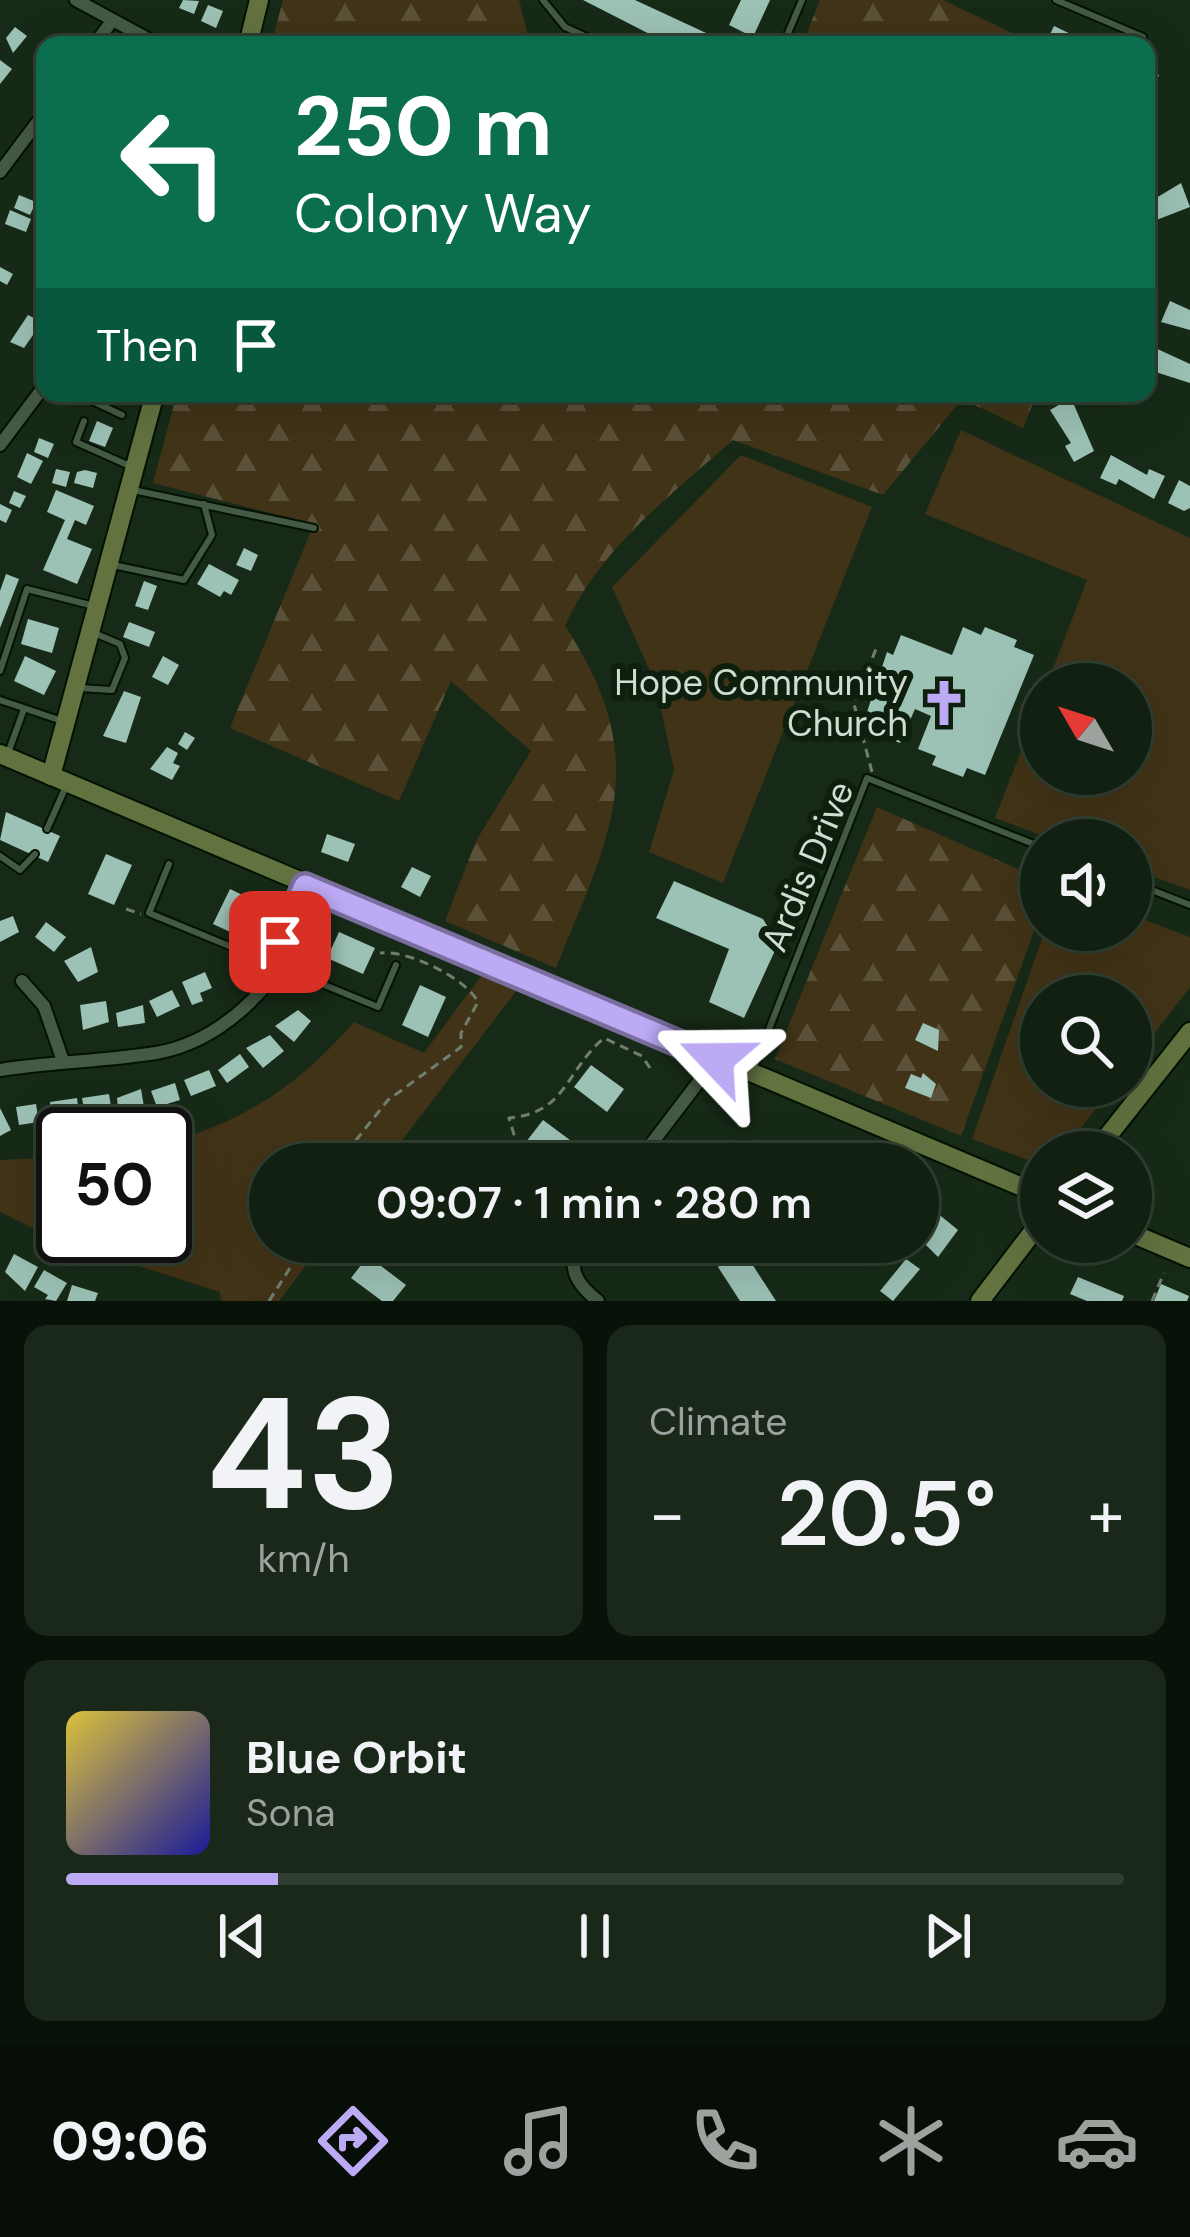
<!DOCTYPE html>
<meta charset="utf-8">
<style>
:root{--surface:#112011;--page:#1a281a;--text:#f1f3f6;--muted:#9ca39f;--line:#303e31;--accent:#bcaaf5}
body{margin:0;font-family:"DM Sans",sans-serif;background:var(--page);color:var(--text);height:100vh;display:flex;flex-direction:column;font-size:45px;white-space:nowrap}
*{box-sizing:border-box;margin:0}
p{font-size:39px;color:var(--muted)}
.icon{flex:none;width:66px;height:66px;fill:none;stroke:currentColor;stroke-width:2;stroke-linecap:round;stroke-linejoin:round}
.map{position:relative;height:1301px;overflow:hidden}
.panel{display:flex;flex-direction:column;gap:24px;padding:24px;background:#091209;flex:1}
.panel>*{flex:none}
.hud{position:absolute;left:36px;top:36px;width:1119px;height:366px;border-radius:24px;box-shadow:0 12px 48px #0002,0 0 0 3px var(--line);background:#0b6e4f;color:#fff;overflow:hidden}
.needle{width:78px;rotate:309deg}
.controls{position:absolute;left:1020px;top:663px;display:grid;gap:24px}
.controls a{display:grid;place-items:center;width:132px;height:132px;border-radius:50%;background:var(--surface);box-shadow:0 12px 48px #0002,0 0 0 3px var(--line);font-size:60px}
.speed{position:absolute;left:36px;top:1107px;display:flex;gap:24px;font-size:60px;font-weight:700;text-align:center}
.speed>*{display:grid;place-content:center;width:156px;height:156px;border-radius:50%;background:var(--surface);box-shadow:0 12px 48px #0002,0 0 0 3px var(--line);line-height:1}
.speed .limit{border:6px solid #111;border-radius:18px;background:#fff;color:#111}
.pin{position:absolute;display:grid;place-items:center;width:102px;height:102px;color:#fff;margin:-51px;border-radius:24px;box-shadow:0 6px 18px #0006}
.me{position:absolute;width:132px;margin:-66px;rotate:293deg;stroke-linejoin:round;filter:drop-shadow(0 0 9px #0008)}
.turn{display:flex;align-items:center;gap:42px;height:252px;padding:0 60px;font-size:54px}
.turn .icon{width:156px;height:156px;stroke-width:2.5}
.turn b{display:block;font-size:84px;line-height:102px}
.then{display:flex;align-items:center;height:114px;padding:0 60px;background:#0003;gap:24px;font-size:45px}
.big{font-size:90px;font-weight:600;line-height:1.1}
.panel .widget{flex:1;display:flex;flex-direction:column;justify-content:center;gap:18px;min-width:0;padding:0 42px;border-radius:24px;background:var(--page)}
.panel .dial{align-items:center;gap:0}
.dial b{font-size:156px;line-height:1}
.song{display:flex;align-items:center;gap:36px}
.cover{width:144px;height:144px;border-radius:18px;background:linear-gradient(135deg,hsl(50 70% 55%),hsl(240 70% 35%))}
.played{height:12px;border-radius:6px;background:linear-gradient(90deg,var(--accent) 20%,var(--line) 20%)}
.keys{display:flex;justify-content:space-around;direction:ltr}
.heat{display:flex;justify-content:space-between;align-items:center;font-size:66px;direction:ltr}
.panel .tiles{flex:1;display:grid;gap:24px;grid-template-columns:1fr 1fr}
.widget:last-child{grid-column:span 2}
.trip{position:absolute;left:249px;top:1143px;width:690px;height:120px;border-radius:60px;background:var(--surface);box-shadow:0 12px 48px #0002,0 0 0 3px var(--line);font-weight:600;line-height:120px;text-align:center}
.dock{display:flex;height:192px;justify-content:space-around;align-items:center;background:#070d07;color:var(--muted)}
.dock .icon{width:84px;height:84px}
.dock .selected{color:var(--accent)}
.dock b{font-size:54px;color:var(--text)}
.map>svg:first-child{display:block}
</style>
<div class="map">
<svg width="1190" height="1301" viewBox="0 0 1190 1301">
<defs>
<pattern id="forest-firs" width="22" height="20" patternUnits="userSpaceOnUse" patternTransform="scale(3)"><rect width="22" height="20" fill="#413317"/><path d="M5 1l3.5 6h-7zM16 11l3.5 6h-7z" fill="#5b5038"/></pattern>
</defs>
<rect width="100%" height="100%" fill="#172a17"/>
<!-- green -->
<g fill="#413317">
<path d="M961 430 1190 538V890L1131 869V840H1054L995 818 1041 700V774H1131V684H1047L1087 580 925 514Z"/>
<path d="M741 455 872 507 723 883 649 852 674 770 655 682 612 587Z"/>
<path d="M1131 915 1190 937V987L1131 1064V996H1041V1086H1114L1062 1152H1041V1165L972 1139 1045 930H1131Z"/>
<path d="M481 976 517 990 384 1164H270V1242H324L279 1301H221L220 1292 55 1239 0 1212V1160L63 1157V1236H165V1143C244 1123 301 1083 354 1022L424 1053Z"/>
</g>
<!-- forest -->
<g fill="url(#forest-firs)">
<path d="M283 0H519L528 36 549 45H271Z"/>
<path d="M820 0H943L1037 45H802Z"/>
<path d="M177 393H1037L1023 428 962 399 883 495 733 440C672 494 599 549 565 626 654 761 611 832 556 968L445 921 476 841 531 751 451 681 399 801 230 728 314 524 153 483Z"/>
<path d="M877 807 1041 879V911L961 1136 775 1059Z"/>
</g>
<!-- building -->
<g fill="#9cc1b5">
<path d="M183 0 199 1 194 14 179 8Z"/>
<path d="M583 0H635L732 45H671Z"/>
<path d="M741 0H770L753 37 729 25Z"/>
<path d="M208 5 223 11 216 28 201 21Z"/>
<path d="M1054 26 1094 45H1045Z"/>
<path d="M15 27 27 36 13 53 6 38Z"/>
<path d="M45 38 52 45H45V68L36 61Z"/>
<path d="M0 60 12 69 0 84Z"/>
<path d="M1146 69 1159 75 1149 95 1146 94Z"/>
<path d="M1181 183 1190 207 1146 224V204Z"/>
<path d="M19 195 36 202 30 215 14 208Z"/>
<path d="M10 210 31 219 26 232 5 224Z"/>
<path d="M0 267 13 274 7 285 0 281Z"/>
<path d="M1170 301 1190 310V330L1161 322Z"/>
<path d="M28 315 42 322 24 348 10 342Z"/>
<path d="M1153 347 1190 364V383L1146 369Z"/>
<path d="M1071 398 1094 451 1074 462 1065 446 1071 443 1050 410Z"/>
<path d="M97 421 113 428 105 447 89 441Z"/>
<path d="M39 438 54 444 48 458 34 452Z"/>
<path d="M27 453 43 461 31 484 17 477Z"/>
<path d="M1111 455 1147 475 1149 469 1165 476 1154 499 1119 479 1116 485 1100 478Z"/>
<path d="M56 469 70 472 66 487 52 483Z"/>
<path d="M85 470 97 473 93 488 74 483 77 472Z"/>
<path d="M1179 480 1190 486V508L1184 511 1168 503Z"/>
<path d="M56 490 94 506 86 525 75 520 67 539 92 549 77 584 43 570 65 520 47 512Z"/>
<path d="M14 491 26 496 20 508 9 503Z"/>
<path d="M0 504 12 510 6 523 0 520Z"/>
<path d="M244 548 258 555 251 571 236 565Z"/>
<path d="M209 564 239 580 231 595 224 591 220 597 197 584Z"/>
<path d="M6 574 19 579 0 628V591Z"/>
<path d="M144 581 157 586 148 610 135 606Z"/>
<path d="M28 619 59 628 52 653 21 644Z"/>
<path d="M129 622 155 632 149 647 123 637Z"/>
<path d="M963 627 981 635 985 627 1017 640 1014 647 1034 655 985 775 967 768 963 777 932 765 936 756 918 749 931 716 915 709 900 743 862 727 887 652 893 655 901 635 952 655Z"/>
<path d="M25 656 56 671 44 695 14 681Z"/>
<path d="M163 656 179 665 168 685 152 677Z"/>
<path d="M124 691 141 697 126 743 103 736Z"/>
<path d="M185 732 195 738 187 750 178 744Z"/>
<path d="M167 747 178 753 173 763 180 766 172 780 150 769Z"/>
<path d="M6 812 60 836 48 862 0 840Z"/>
<path d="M327 834 355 844 348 862 321 852Z"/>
<path d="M106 854 132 865 114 905 88 894Z"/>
<path d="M412 867 431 876 420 897 401 887Z"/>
<path d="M674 881 763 919 778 944 744 1018 709 1002 729 949 656 918Z"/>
<path d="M230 889 255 901 239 936 213 924Z"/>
<path d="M13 916 19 932 0 942V921Z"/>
<path d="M46 922 66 937 54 952 35 937Z"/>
<path d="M339 932 375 948 363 974 327 958Z"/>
<path d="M91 947 98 972 78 982 64 961Z"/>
<path d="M205 972 212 988 200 993 203 1001 192 1005 182 982Z"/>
<path d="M420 985 446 997 428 1037 402 1025Z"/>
<path d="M172 990 180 1006 157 1017 149 1001Z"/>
<path d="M106 1001 109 1022 83 1030 80 1005Z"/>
<path d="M143 1005 145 1023 118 1027 116 1013Z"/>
<path d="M298 1010 311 1021 294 1042 275 1026Z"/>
<path d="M923 1023 939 1030 938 1051 915 1040Z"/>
<path d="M270 1035 284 1051 263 1068 246 1048Z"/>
<path d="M240 1054 249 1067 227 1083 218 1070Z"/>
<path d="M591 1065 624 1089 607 1112 574 1087Z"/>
<path d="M209 1070 216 1086 191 1096 184 1080Z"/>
<path d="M923 1073 936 1084 931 1098 905 1088 911 1074 921 1078Z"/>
<path d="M175 1083 180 1100 157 1107 151 1091Z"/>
<path d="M141 1089 145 1113 119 1117 117 1098Z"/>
<path d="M109 1094 111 1107 85 1115 82 1098Z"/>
<path d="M77 1098 79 1113 61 1116 62 1125 53 1126 50 1102Z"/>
<path d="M36 1104 39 1122 19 1125 16 1107Z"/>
<path d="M0 1108 11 1130 0 1136Z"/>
<path d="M543 1120 578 1146 564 1164H555L526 1142Z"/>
<path d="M936 1212 958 1230 938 1257 918 1237Z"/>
<path d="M417 1242H444L434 1255Z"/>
<path d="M743 1250 776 1301H740L718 1267Z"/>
<path d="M14 1254 38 1267 25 1291 5 1272Z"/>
<path d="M368 1256 406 1285 393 1301H382L351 1278Z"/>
<path d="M906 1259 920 1269 893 1301 880 1291Z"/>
<path d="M44 1270 67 1283 56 1301 45 1299 48 1295 34 1287Z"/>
<path d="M1078 1277 1124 1296 1122 1301H1087L1070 1294Z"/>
<path d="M1161 1284 1189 1296 1187 1301H1154Z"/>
<path d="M72 1285 98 1293 95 1301H67Z"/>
</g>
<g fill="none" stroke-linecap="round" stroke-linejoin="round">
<defs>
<g id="lane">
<path d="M543 0 565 27 604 45"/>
<path d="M1056 0 1143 37"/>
<path d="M783 45 802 0"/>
<path d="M75 393 122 415"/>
<path d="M84 421 76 442 132 467"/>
<path d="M133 490 314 528"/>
<path d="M113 565 184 580 212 535 204 504"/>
<path d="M0 671 27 589 94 606"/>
<path d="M79 688 112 690 125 658 120 644 94 633"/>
<path d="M0 700 65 722"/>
<path d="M8 753 24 709"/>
<path d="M47 829 67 784"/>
<path d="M0 856 20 870 35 854"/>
<path d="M169 864 149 913 378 1007 396 965"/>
<path d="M1131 882 1190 905"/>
<path d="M753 1070 867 778 1041 847"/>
</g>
<g id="street">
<path d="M76 0 159 45"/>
<path d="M94 45 112 21"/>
<path d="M0 172 45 112"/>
<path d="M0 445 45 385"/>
<path d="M280 966 281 942 305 886"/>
<path d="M22 981 44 1006 63 1061"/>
<path d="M0 1070C52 1062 105 1061 156 1053 237 1039 291 962 325 894"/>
<path d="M636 1164 716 1059"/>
<path d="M577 1242C568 1269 576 1284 598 1301"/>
</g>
<g id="secondary">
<path d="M248 45 259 0"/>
<path d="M0 754 1041 1195"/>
<path d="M51 776 155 393"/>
<path d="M1095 1152 1190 1032"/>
<path d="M1131 1233 1190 1258"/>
<path d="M980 1301 1041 1221"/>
</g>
</defs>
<!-- lane casing -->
<use href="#lane" stroke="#031203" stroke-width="10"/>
<!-- street casing -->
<use href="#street" stroke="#031203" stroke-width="16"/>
<!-- secondary casing -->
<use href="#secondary" stroke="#031203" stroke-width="22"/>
<!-- path -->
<g stroke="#6f7f6f" stroke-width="3" stroke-dasharray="9 6" stroke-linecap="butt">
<path d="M953 393 955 407"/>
<path d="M872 772 854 704 878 644"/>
<path d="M126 909 141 914"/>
<path d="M337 1164 388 1100 461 1047V1033L478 1002C466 978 406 949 380 953"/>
<path d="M523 1164 509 1118C567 1113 565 1071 604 1038L642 1056 650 1068"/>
<path d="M269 1301 290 1268 299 1242"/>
<path d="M1152 1301 1164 1273"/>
</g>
<!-- lane -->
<use href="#lane" stroke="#455a44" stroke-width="6"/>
<!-- street -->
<use href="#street" stroke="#455a44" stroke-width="12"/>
<!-- secondary -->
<use href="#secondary" stroke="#627340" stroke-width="18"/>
</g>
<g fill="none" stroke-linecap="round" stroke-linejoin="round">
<defs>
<path id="route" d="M280 942 305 886 716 1059"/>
</defs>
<!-- route casing -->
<use href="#route" stroke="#7a6e9f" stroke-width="30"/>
<!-- route -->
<use href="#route" stroke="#bcaaf5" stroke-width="21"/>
</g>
<!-- icons -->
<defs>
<symbol id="church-bare" viewBox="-9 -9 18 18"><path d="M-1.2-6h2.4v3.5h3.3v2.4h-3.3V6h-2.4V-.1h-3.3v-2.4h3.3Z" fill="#bcaaf5" stroke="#0e200d" stroke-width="2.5" paint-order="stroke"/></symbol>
</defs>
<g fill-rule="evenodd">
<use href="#church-bare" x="911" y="670" width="66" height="66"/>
</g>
<g text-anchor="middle" stroke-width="12" stroke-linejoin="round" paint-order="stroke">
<!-- poi labels -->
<g font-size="36" fill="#d1ddd1" stroke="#0e200d" text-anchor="end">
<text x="908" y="695">Hope Community<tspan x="908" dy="41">Church</tspan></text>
</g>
<!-- street labels -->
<g font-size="36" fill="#d1ddd1" stroke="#0e200d">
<text transform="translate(807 866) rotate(-67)" y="13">Ardis Drive</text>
</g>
</g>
</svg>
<div class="controls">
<a><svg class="needle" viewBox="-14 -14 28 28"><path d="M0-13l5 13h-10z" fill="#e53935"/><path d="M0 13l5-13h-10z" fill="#9ca39f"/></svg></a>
<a><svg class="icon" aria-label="sound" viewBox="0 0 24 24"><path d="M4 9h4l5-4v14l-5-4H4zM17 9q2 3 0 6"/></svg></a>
<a><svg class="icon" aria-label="search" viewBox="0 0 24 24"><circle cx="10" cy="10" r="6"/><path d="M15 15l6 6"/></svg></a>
<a><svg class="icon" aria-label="layers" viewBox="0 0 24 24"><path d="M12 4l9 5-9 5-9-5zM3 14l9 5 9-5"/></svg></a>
</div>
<div class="speed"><div class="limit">50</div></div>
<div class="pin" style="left:280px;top:942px;background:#d93025"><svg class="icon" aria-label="arrive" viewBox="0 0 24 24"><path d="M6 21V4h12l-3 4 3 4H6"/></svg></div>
<svg class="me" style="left:716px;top:1059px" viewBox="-20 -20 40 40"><path d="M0-17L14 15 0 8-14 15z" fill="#bcaaf5" stroke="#fff" stroke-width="4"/></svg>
<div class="trip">09:07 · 1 min · 280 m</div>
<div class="hud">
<div class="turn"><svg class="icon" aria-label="left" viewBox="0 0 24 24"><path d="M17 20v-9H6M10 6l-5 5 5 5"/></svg><div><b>250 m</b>Colony Way</div></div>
<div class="then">Then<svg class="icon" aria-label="arrive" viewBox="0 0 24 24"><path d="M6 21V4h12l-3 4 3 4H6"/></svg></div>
</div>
</div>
<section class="panel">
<div class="tiles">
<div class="widget dial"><b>43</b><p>km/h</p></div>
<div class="widget"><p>Climate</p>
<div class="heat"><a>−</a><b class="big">20.5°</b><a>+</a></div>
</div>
<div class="widget">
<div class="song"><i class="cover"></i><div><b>Blue Orbit</b><p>Sona</p></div></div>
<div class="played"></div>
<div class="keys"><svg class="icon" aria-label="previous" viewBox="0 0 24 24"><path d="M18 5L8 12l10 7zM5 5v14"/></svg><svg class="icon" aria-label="pause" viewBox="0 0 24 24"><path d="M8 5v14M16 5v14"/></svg><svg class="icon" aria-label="next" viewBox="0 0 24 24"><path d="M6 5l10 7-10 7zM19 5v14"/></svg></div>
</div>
</div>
</section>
<nav class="dock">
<b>09:06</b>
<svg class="icon selected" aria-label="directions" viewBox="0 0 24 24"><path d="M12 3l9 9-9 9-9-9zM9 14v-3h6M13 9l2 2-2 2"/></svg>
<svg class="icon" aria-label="music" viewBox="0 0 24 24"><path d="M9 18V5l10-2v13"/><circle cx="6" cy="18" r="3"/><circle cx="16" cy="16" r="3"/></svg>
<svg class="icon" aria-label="phone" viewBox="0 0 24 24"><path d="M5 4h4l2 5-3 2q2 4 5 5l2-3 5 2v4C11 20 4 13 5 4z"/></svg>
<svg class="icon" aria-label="climate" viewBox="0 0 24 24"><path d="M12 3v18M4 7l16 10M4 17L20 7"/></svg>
<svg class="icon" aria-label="car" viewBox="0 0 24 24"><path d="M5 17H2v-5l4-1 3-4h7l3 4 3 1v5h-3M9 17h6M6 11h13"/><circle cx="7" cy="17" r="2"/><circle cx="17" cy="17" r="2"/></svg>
</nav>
